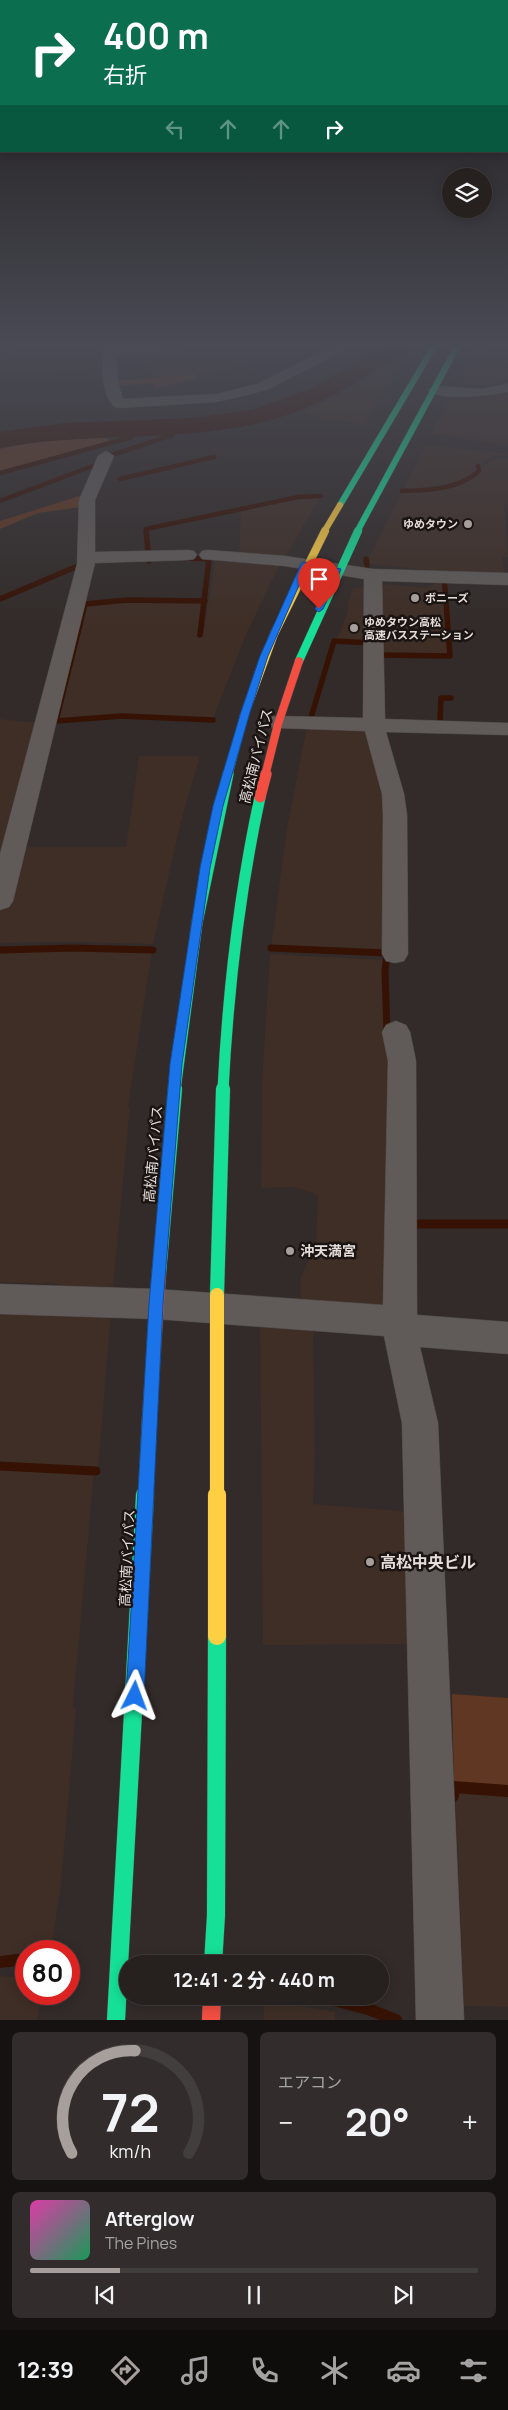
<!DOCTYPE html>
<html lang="ja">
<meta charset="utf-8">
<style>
:root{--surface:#26201f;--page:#322d2c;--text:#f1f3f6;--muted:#a4a3a4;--line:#423e3d;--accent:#a69f9b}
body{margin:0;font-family:Manrope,"Noto Sans JP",sans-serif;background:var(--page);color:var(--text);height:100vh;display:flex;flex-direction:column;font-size:19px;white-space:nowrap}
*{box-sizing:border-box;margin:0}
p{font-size:16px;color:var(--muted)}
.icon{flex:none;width:28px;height:28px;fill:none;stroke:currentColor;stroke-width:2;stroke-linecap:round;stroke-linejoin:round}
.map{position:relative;height:2020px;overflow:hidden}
.details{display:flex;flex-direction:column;gap:12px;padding:12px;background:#151211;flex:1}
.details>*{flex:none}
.guide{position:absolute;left:0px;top:0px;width:509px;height:152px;box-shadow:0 2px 12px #0003,0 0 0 1px var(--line);background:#0b6e4f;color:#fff;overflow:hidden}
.tools{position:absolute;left:442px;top:168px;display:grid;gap:10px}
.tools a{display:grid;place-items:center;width:50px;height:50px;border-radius:50%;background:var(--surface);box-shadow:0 2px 12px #0003,0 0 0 1px var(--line);font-size:25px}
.speed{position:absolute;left:15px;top:1940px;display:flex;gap:10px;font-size:25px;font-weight:700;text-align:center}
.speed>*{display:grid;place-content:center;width:65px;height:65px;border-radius:50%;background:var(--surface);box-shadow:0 2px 12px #0003,0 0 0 1px var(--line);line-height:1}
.speed .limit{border:8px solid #d22;background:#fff;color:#111}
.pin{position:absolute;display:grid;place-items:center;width:42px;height:42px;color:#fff;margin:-51px -21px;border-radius:50% 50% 50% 0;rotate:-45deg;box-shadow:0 0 5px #0007}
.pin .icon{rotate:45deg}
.me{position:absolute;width:55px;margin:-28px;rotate:3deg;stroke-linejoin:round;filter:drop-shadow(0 0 4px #0008)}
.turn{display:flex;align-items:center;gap:18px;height:105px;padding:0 20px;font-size:22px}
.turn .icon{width:65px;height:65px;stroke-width:2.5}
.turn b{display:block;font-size:35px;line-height:42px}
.lanes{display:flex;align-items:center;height:48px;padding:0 20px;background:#0003;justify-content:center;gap:25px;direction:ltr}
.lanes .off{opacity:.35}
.big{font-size:38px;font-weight:700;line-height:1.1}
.details .tile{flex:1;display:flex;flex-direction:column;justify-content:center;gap:8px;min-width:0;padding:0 18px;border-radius:8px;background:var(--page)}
.details .dial{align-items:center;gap:0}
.dial svg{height:130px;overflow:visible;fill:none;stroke:var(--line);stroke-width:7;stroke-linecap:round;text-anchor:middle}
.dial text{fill:var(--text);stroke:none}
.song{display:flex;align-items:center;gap:15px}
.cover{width:60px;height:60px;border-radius:8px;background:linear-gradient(135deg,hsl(320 70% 55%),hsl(150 70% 35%))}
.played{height:5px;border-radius:2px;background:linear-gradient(90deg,var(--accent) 20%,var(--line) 20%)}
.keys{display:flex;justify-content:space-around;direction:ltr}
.heat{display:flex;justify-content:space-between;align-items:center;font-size:28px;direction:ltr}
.details .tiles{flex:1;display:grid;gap:12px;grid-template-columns:1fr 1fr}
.tile:last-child{grid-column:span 2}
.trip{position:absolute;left:119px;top:1955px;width:270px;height:50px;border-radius:25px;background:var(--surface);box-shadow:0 2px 12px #0003,0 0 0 1px var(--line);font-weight:700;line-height:50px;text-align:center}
.dock{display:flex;height:80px;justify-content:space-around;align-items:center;background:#0f0d0c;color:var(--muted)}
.dock .icon{width:35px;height:35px}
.dock .on{color:var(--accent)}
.dock b{font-size:22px;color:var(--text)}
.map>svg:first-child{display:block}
</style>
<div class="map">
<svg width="508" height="2020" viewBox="0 0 508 2020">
<rect width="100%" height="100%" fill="#322b29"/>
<!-- built -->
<g fill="#3e2e26">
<path d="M17 343H104L102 367 56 373 0 375V356Z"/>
<path d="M243 343 253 363 205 376 204 374 152 378 145 360 112 362 113 354 117 353Z"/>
<path d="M494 343H508V381L489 386 457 385 476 349Z"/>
<path d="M406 357 364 424 318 418 304 411 351 389 389 364Z"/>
<path d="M508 393V445L432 433 449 400Z"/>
<path d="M426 445 508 454V456L494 455 477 466 478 470 473 475 455 483 403 490Z"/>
<path d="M498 457 508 458V510L506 501H504L508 557H502L505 575 458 573 370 564 369 558 402 492 447 487 466 481 476 476 480 468Z"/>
<path d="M321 496 285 557 239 554 241 511 302 497Z"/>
<path d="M215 561 280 564 245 637 213 719 112 716 57 720 86 604 147 600 204 602 199 635 203 636Z"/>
<path d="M444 580 449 656 380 654 379 587 385 584 426 588Z"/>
<path d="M368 587V642L334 640 340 633 348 611V603L353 588Z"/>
<path d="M0 719 37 723 5 847H126L139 756H200L181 821 153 944 70 942 0 943Z"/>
<path d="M311 728 369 730 382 766 388 952 271 947 287 828 306 731Z"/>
<path d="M73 950 152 951 128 1107H130L113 1288 59 1287V1284L0 1282V951Z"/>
<path d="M270 954 384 960V1017L389 1056V1308L301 1301 300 1280 316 1243 318 1195 295 1187 261 1188 262 1083Z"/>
<path d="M0 1310 111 1314 98 1469 0 1464Z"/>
<path d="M260 1325 313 1328 315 1454 313 1504 412 1512 414 1644 263 1645Z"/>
<path d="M0 1467 94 1472 73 1707 76 1708 61 1885 51 1951H26V1956L0 1957Z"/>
<path d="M455 1790 508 1794V2007L464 2006Z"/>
<path d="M0 1976 26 1978V1994H42L37 2020H0Z"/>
<path d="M264 2006H300L335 2012V2020H264Z"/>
</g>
<!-- green -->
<g fill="#603722">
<path d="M196 374 197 378 156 388 153 383 117 386 116 381Z"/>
<path d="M106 438 110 441 0 471V449L39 441Z"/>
<path d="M83 495 81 507 38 513 0 529V521Z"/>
<path d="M452 1694 508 1698V1787L454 1783Z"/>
</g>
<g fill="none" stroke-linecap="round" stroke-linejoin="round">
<!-- stream-far4 -->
<g stroke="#361204" stroke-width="4.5">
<path d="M112 455 172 435 171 425"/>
<path d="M0 473 132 437 134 427"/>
<path d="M120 479 214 457"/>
<path d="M402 491C429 490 458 490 479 471L478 466"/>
<path d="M0 501 98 464"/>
<path d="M146 532V529L298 497 321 496"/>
</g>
<!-- stream-far3 -->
<g stroke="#361204" stroke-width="5.5">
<path d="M146 531 149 561"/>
<path d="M186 558 209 559 200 635"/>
<path d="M366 559 367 566"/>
<path d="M0 599 85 563"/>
<path d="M205 601 127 600 85 604 56 721 122 716 213 720"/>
<path d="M379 655 450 656 444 575"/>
<path d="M440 722 441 698H451"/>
<path d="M309 724 334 641 372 643"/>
</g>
<!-- stream-far2 -->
<g stroke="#361204" stroke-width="7">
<path d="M271 948 387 953 385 971 387 1033"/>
<path d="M0 950 73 948 153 950"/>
</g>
<!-- stream-far1 -->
<g stroke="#361204" stroke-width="9">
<path d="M408 1224H508"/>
<path d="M0 1466 96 1471"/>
</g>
<!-- stream -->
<g stroke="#361204" stroke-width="12">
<path d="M453 1796V1787L508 1791"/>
<path d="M0 1962 26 1959"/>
<path d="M319 1996 368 2009 396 2020"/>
</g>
<!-- river -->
<path fill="#361204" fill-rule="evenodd" d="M390 343H421C415 352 389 361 379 368 346 389 315 407 278 418 188 445 92 430 0 448V432L64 423 193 418 255 409 312 388Z"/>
<defs>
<g id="street">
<path d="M103 343H117V346L155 343H219L213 347 116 355 118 382 123 399 217 394 257 384 340 343H358L267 390 217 402 118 408C100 404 102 358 103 343Z"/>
<path d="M508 384V392C493 395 437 402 428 390L435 386 481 389Z"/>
<path d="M106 451 114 456 95 500V552L188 550 194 551 197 555 194 559 188 560 95 563 13 901 9 907 0 910V854L77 564 79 500 98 456Z"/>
<path d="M208 550 285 556 373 569 508 573V585L382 581 385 719 508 723V735L386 732 404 794 407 815 408 954 404 961 395 963 386 961 382 954 383 815 382 794 365 731 278 728 270 727 267 722 270 717 278 716 363 718 364 579 285 566 202 559 199 555 202 551Z"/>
<path d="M396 1021 406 1025 410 1032 416 1061 417 1315 508 1322V1354L420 1347 438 1423 464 2020H416L402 1423 384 1336 156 1319 0 1314V1284L156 1289 383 1305 388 1061 382 1032 386 1025Z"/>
</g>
<g id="fast-far4">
<path d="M340 505 436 343"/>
<path d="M357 532 459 343"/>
</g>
<g id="fast-far3">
<path d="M299 661 358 531"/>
<path d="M228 776 244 716"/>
</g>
<g id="fast-far2">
<path d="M175 1090 197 923 228 774"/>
<path d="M223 1090C228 991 239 894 260 797"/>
</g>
<g id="fast-far1">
<path d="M159 1274 175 1089"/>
<path d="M217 1295 223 1089"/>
<path d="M145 1496 149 1420"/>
</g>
<g id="fast">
<path d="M213 1964 216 1915 217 1636"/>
<path d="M116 2020 145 1495"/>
</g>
<path id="slow-far3" d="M324 532 340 505"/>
<path id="slow-far2" d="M244 716 274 634 325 531"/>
<path id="slow-far1" d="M217 1295V1496"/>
<path id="slow" d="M217 1495V1636"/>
<path id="jam-far3" d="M265 776 278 724 299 661"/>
<path id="jam-far2" d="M260 797 266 774"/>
<path id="jam-far1" d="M149 1420 159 1274"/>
<path id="jam" d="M211 2020 212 1996"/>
</defs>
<!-- street casing -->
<use href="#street" stroke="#4e4946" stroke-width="1"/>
<!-- fast-far4 casing -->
<use href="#fast-far4" stroke="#4e4946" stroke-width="7"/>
<!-- fast-far3 casing -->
<use href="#fast-far3" stroke="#4e4946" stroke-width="9"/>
<!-- fast-far2 casing -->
<use href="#fast-far2" stroke="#4e4946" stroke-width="12"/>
<!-- fast-far1 casing -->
<use href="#fast-far1" stroke="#4e4946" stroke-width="15"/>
<!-- fast casing -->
<use href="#fast" stroke="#4e4946" stroke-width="19"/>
<!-- slow-far3 casing -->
<use href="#slow-far3" stroke="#4e4946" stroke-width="7"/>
<!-- slow-far2 casing -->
<use href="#slow-far2" stroke="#4e4946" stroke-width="9"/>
<!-- slow-far1 casing -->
<use href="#slow-far1" stroke="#4e4946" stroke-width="15"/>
<!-- slow casing -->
<use href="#slow" stroke="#4e4946" stroke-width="19"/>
<!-- jam-far3 casing -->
<use href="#jam-far3" stroke="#4e4946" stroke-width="9"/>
<!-- jam-far2 casing -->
<use href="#jam-far2" stroke="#4e4946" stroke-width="12"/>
<!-- jam-far1 casing -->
<use href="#jam-far1" stroke="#4e4946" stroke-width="15"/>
<!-- jam casing -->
<use href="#jam" stroke="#4e4946" stroke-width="19"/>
<!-- street -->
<use href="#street" fill="#605b59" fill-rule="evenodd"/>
<!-- fast-far4 -->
<use href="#fast-far4" stroke="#16e098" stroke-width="6"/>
<!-- fast-far3 -->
<use href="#fast-far3" stroke="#16e098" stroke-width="8"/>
<!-- fast-far2 -->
<use href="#fast-far2" stroke="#16e098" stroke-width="11"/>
<!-- fast-far1 -->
<use href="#fast-far1" stroke="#16e098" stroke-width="14"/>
<!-- fast -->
<use href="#fast" stroke="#16e098" stroke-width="18"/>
<!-- slow-far3 -->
<use href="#slow-far3" stroke="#ffcf43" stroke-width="6"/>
<!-- slow-far2 -->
<use href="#slow-far2" stroke="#ffcf43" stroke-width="8"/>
<!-- slow-far1 -->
<use href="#slow-far1" stroke="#ffcf43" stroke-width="14"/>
<!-- slow -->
<use href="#slow" stroke="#ffcf43" stroke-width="18"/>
<!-- jam-far3 -->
<use href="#jam-far3" stroke="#f24e42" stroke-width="8"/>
<!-- jam-far2 -->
<use href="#jam-far2" stroke="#f24e42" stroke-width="11"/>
<!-- jam-far1 -->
<use href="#jam-far1" stroke="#f24e42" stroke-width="14"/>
<!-- jam -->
<use href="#jam" stroke="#f24e42" stroke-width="18"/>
</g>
<!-- sky -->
<linearGradient id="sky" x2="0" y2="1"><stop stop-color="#1c1817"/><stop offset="0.55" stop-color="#494a54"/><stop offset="1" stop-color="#494a54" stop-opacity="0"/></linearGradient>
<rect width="508" height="626" fill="url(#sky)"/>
<!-- route -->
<path fill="#1a73e8" stroke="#114b97" d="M304 562 341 569 323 609 319 612 315 609 333 571 307 567 268 656 250 712 223 806 210 868 182 1064 163 1304 144 1696 141 1703 135 1705 129 1703 126 1696 149 1304 170 1064 200 868 213 806 241 712 260 656 301 564Z"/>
<!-- markers -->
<g fill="#a69f9b" stroke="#1a1412" stroke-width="2">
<circle cx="468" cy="524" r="5"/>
<circle cx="415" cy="598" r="5"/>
<circle cx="354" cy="628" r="5"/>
<circle cx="290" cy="1251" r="5"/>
<circle cx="370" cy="1562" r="5"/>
</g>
<g text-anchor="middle" stroke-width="5" stroke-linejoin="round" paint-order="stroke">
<!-- far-poi labels -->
<g font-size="11" font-weight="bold" fill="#e5ddd9" stroke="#1a1412" text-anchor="start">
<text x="458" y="528" text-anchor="end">ゆめタウン</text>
<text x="425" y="602">ボニーズ</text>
<text x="364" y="626">ゆめタウン高松<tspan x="364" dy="13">高速バスステーション</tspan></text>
</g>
<!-- street labels -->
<g font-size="14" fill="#e5ddd9" stroke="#1a1412">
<text transform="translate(256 756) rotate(-76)" y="5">高松南バイパス</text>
<text transform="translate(153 1154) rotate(-85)" y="5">高松南バイパス</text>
<text transform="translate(127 1558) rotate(-87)" y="5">高松南バイパス</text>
</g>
<!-- poi labels -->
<g font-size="14" font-weight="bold" fill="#e5ddd9" stroke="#1a1412" text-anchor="start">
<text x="300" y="1256">沖天満宮</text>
</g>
<!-- near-poi labels -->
<g font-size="16" font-weight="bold" fill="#e5ddd9" stroke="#1a1412" text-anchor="start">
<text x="380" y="1568">高松中央ビル</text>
</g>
</g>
</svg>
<div class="tools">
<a><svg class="icon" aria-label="layers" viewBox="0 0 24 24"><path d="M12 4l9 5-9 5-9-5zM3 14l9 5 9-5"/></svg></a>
</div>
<div class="speed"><div class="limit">80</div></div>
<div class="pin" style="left:319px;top:609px;background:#d93025"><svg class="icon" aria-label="arrive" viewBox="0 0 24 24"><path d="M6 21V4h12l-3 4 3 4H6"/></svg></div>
<svg class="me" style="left:135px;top:1696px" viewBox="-20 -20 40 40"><path d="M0-17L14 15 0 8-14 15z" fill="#1a73e8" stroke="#fff" stroke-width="4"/></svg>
<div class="trip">12:41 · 2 分 · 440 m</div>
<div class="guide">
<div class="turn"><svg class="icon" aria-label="right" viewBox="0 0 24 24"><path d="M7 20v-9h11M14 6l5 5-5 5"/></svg><div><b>400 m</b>右折</div></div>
<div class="lanes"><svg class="icon off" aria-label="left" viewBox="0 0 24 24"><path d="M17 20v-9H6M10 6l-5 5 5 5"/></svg><svg class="icon off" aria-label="ahead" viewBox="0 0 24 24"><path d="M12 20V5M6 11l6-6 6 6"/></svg><svg class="icon off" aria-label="ahead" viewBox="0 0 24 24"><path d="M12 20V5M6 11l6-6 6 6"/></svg><svg class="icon" aria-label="right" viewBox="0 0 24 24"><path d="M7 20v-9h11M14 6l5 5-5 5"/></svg></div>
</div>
</div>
<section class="details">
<div class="tiles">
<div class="tile dial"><svg viewBox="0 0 100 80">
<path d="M14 69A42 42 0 1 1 86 69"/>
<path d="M14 69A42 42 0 0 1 53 6" stroke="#a69f9b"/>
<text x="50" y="56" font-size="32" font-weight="700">72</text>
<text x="50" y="72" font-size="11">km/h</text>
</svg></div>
<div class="tile"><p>エアコン</p>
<div class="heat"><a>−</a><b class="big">20°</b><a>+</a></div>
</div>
<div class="tile">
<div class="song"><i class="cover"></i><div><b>Afterglow</b><p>The Pines</p></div></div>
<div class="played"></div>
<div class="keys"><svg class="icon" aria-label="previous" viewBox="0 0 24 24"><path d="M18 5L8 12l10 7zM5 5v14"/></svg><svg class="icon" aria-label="pause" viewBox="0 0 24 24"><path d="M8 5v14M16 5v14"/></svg><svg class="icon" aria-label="next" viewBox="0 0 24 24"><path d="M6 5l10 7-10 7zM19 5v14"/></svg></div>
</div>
</div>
</section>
<nav class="dock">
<b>12:39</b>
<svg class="icon on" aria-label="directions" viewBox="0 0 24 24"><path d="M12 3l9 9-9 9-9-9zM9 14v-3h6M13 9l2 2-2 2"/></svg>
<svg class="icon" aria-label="music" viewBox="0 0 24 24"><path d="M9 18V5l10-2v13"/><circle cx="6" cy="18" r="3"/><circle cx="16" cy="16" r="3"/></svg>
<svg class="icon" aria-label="phone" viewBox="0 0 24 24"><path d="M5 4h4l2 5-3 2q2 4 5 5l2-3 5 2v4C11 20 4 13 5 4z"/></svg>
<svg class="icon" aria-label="climate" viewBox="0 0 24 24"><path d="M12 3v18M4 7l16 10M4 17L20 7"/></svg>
<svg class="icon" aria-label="car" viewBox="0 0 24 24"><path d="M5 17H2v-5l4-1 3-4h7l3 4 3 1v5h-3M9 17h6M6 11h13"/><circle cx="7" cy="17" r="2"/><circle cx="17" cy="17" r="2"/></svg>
<svg class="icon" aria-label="filters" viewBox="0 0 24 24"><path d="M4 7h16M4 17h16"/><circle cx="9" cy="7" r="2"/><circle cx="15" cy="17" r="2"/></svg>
</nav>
